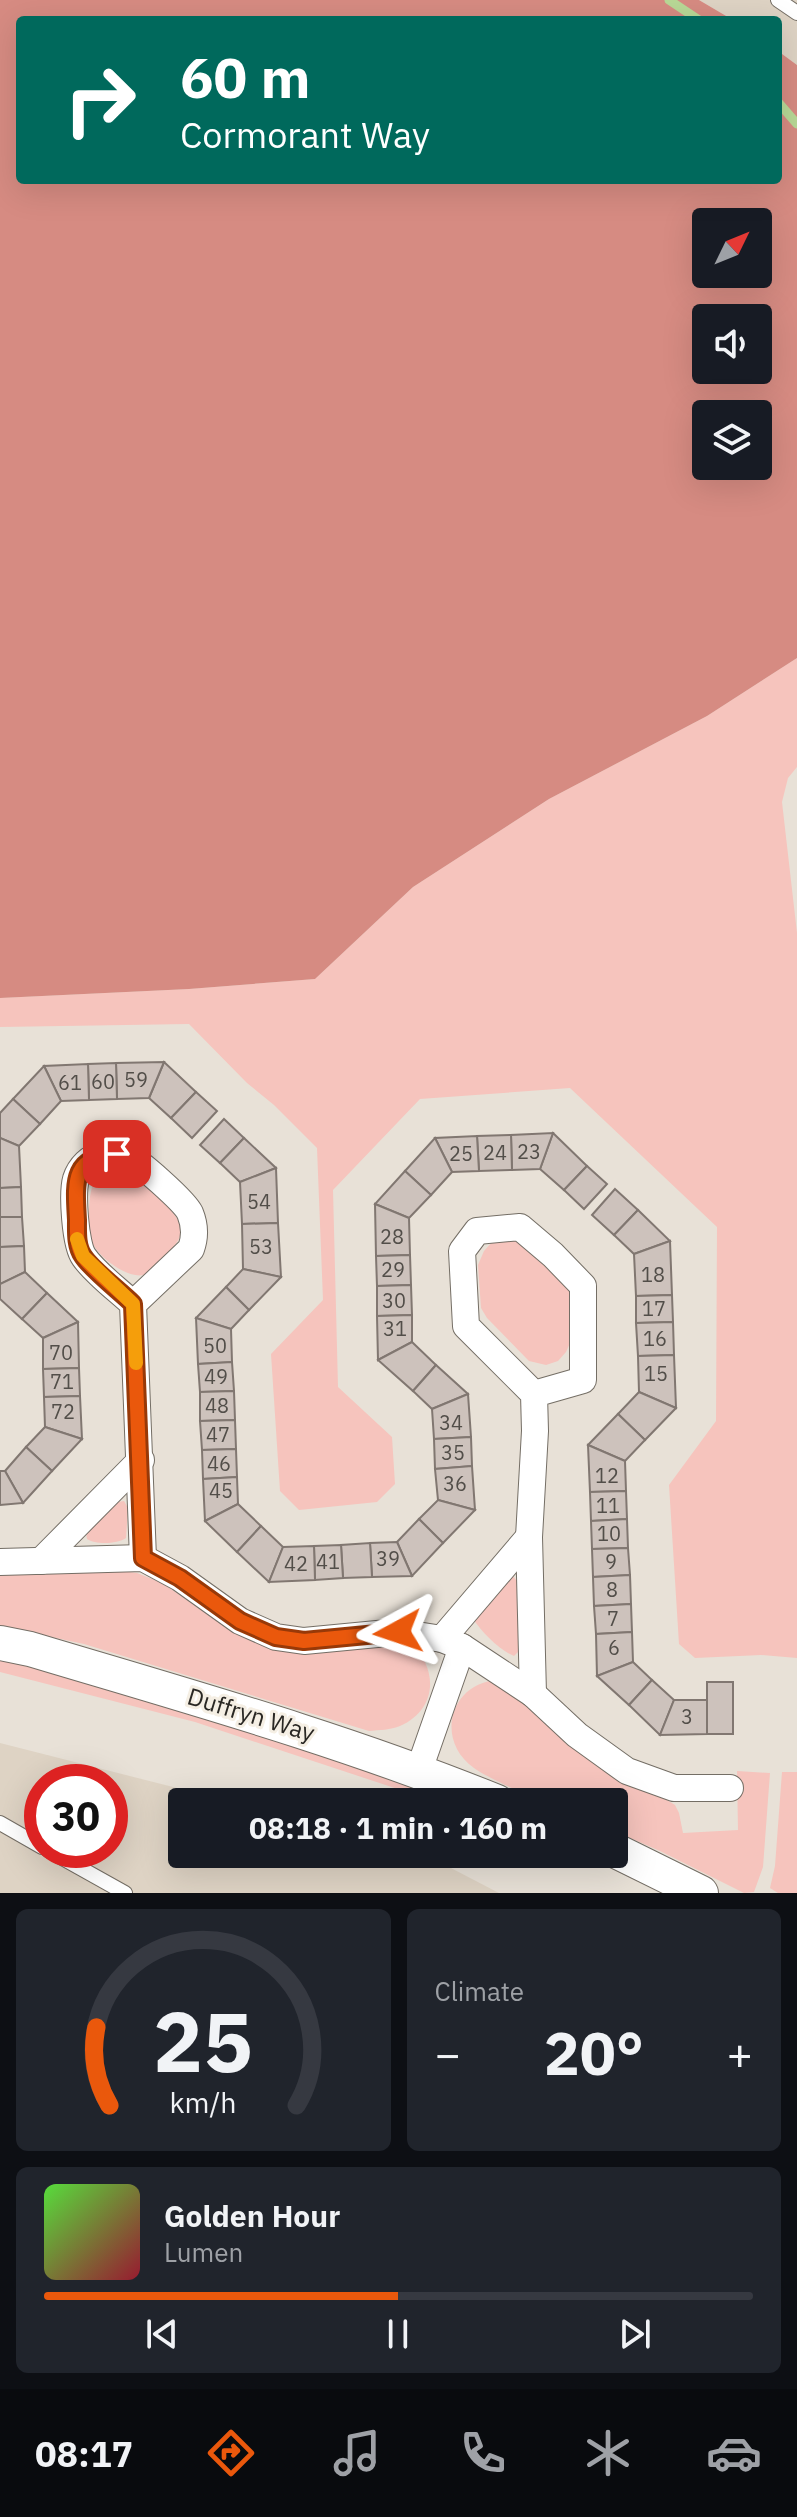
<!DOCTYPE html>
<meta charset="utf-8">
<style>
:root{--surface:#171b24;--page:#20242c;--text:#f1f3f6;--muted:#9ea1a6;--line:#363941;--accent:#ea580c}
body{margin:0;font-family:"IBM Plex Sans",sans-serif;background:var(--page);color:var(--text);height:100vh;display:flex;flex-direction:column;font-size:30px;white-space:nowrap}
*{box-sizing:border-box;margin:0}
p{font-size:26px;color:var(--muted)}
.icon{flex:none;width:44px;height:44px;fill:none;stroke:currentColor;stroke-width:2;stroke-linecap:round;stroke-linejoin:round}
.map{position:relative;height:1893px;overflow:hidden}
.side{display:flex;flex-direction:column;gap:16px;padding:16px;background:#0d0f14;flex:1}
.side>*{flex:none}
.top-card{position:absolute;left:16px;top:16px;width:766px;height:168px;border-radius:8px;box-shadow:0 8px 32px #0002;background:#00695c;color:#fff;overflow:hidden}
.needle{width:52px;rotate:47deg}
.controls{position:absolute;left:692px;top:208px;display:grid;gap:16px}
.controls a{display:grid;place-items:center;width:80px;height:80px;border-radius:8px;background:var(--surface);box-shadow:0 8px 32px #0002;font-size:40px}
.speed{position:absolute;left:24px;top:1764px;display:flex;gap:16px;font-size:40px;font-weight:700;text-align:center}
.speed>*{display:grid;place-content:center;width:104px;height:104px;border-radius:50%;background:var(--surface);box-shadow:0 8px 32px #0002;line-height:1}
.speed .limit{border:12px solid #d22;background:#fff;color:#111}
.pin{position:absolute;display:grid;place-items:center;width:68px;height:68px;color:#fff;margin:-34px;border-radius:16px;box-shadow:0 4px 12px #0006}
.me{position:absolute;width:88px;margin:-44px;rotate:265deg;stroke-linejoin:round;filter:drop-shadow(0 0 6px #0008)}
.turn{display:flex;align-items:center;gap:28px;height:168px;padding:0 32px;font-size:36px}
.turn .icon{width:104px;height:104px;stroke-width:2.5}
.turn b{display:block;font-size:56px;line-height:68px}
.big{font-size:60px;font-weight:800;line-height:1.1}
.side .tile{flex:1;display:flex;flex-direction:column;justify-content:center;gap:12px;min-width:0;padding:0 28px;border-radius:12px;background:var(--page)}
.side .dial{align-items:center;gap:0}
.dial svg{height:208px;overflow:visible;fill:none;stroke:var(--line);stroke-width:7;stroke-linecap:round;text-anchor:middle}
.dial text{fill:var(--text);stroke:none}
.song{display:flex;align-items:center;gap:24px}
.cover{width:96px;height:96px;border-radius:12px;background:linear-gradient(135deg,hsl(110 70% 55%),hsl(350 70% 35%))}
.played{height:8px;border-radius:4px;background:linear-gradient(90deg,var(--accent) 50%,var(--line) 50%)}
.keys{display:flex;justify-content:space-around;direction:ltr}
.heat{display:flex;justify-content:space-between;align-items:center;font-size:44px;direction:ltr}
.side .tiles{flex:1;display:grid;gap:16px;grid-template-columns:1fr 1fr}
.tile:last-child{grid-column:span 2}
.trip{position:absolute;left:168px;top:1788px;width:460px;height:80px;border-radius:8px;background:var(--surface);box-shadow:0 8px 32px #0002;font-weight:800;line-height:80px;text-align:center}
.dock{display:flex;height:128px;justify-content:space-around;align-items:center;background:#090b0e;color:var(--muted)}
.dock .icon{width:56px;height:56px}
.dock .active{color:var(--accent)}
.dock b{font-size:36px;color:var(--text)}
.map>svg:first-child{display:block}
</style>
<div class="map">
<svg width="797" height="1893" viewBox="0 0 797 1893">
<rect width="100%" height="100%" fill="#e8e1d7"/>
<!-- built -->
<g fill="#ded3c4" fill-rule="evenodd">
<path d="M699 0H797V65L778 51V20H733Z"/>
<path d="M0 1743 232 1802H182V1854H424L499 1893H0ZM42 1782H110V1850H42Z"/>
</g>
<!-- green -->
<g fill="#f6c4bd">
<path d="M797 658V767L788 778 782 802 797 933V1658L761 1655 695 1658 679 1644 669 1485 716 1421 717 1227 570 1088 420 1099 333 1190 338 1387 392 1437 395 1484 377 1502 299 1510 280 1491 271 1354 323 1300 317 1148 274 1105 247 1083 189 1024 0 1027V998L189 989 315 979 413 887 549 799 707 716Z"/>
<path d="M112 1168C114 1169 122 1169 124 1170 137 1175 178 1212 180 1225 183 1237 176 1244 169 1252 162 1259 156 1270 147 1274 129 1282 95 1255 90 1238 88 1231 89 1220 89 1213 90 1192 90 1177 112 1168Z"/>
<path d="M511 1238 546 1263 569 1290 571 1341 566 1352 558 1361 546 1365 529 1361 487 1318 481 1308 478 1265 484 1251 492 1242Z"/>
<path d="M124 1501 128 1508 126 1538C117 1544 96 1545 87 1539L86 1532 118 1502Z"/>
<path d="M102 1568 137 1573 162 1583 230 1629 411 1644C439 1669 437 1710 400 1726 391 1730 379 1730 369 1731L84 1644 0 1626V1571Z"/>
<path d="M511 1574 518 1582 520 1650 514 1656C499 1650 482 1632 473 1619Z"/>
<path d="M0 1658 205 1711 468 1802H437L195 1722 0 1672Z"/>
<path d="M498 1680 603 1770 628 1786 662 1797 675 1805 679 1813 683 1833 738 1830 737 1771 770 1773 763 1867 754 1892 744 1893 660 1851 614 1831V1802C595 1802 565 1806 546 1802 532 1798 486 1777 474 1768 435 1741 449 1683 498 1680Z"/>
<path d="M782 1772H797V1893H778L770 1888 775 1866Z"/>
</g>
<!-- forest -->
<path fill="#d68b82" fill-rule="evenodd" d="M0 0H699L733 20H20V180H778V51L797 65V658L707 716 549 799 413 887 315 979 189 989 0 998ZM706 222H758V274H706ZM706 318H758V370H706ZM706 414H758V466H706Z"/>
<g fill="none" stroke-linecap="round" stroke-linejoin="round">
<!-- stream -->
<g stroke="#b8d896" stroke-width="9">
<path d="M669 0 699 20"/>
<path d="M778 102 797 124"/>
</g>
</g>
<!-- building -->
<g fill="#cdc2bc" stroke="#817771" stroke-width="2">
<path d="M164 1062 196 1092 171 1118 149 1098Z"/>
<path d="M164 1062 149 1098 117 1099 116 1063Z"/>
<path d="M116 1063 117 1099 89 1100 88 1064Z"/>
<path d="M88 1064 89 1100 61 1101 44 1066Z"/>
<path d="M44 1066 61 1101 40 1124 13 1099Z"/>
<path d="M196 1092 217 1111 192 1138 171 1118Z"/>
<path d="M13 1099 40 1124 19 1146 0 1138V1113Z"/>
<path d="M224 1119 244 1138 220 1163 200 1145Z"/>
<path d="M553 1133 587 1166 564 1190 540 1169Z"/>
<path d="M553 1133 540 1169 512 1170 511 1135Z"/>
<path d="M511 1135 512 1170 479 1171 477 1136Z"/>
<path d="M477 1136 479 1171 452 1172 435 1138Z"/>
<path d="M0 1138 19 1146 21 1187 0 1188Z"/>
<path d="M244 1138 276 1168 240 1182 220 1163Z"/>
<path d="M435 1138 452 1172 431 1195 405 1171Z"/>
<path d="M587 1166 607 1184 584 1209 564 1190Z"/>
<path d="M276 1168 278 1223 242 1224 240 1182Z"/>
<path d="M405 1171 431 1195 409 1218 375 1204Z"/>
<path d="M21 1187 22 1217H0V1188Z"/>
<path d="M615 1189 638 1210 614 1235 592 1215Z"/>
<path d="M375 1204 409 1218 410 1255 376 1256Z"/>
<path d="M638 1210 670 1241 634 1254 614 1235Z"/>
<path d="M0 1217H22L24 1246 0 1247Z"/>
<path d="M278 1223 281 1277 243 1269 242 1224Z"/>
<path d="M670 1241 672 1295 636 1296 634 1254Z"/>
<path d="M24 1246 25 1272 0 1284V1247Z"/>
<path d="M410 1255 411 1285 377 1286 376 1256Z"/>
<path d="M243 1269 281 1277 249 1310 226 1287Z"/>
<path d="M25 1272 47 1293 22 1319 0 1299V1284Z"/>
<path d="M411 1285 412 1315 377 1316V1286Z"/>
<path d="M226 1287 249 1310 231 1329 196 1318Z"/>
<path d="M47 1293 78 1322 43 1338 22 1319Z"/>
<path d="M672 1295 673 1322 636 1323V1296Z"/>
<path d="M412 1315V1342L378 1360 377 1316Z"/>
<path d="M196 1318 231 1329 232 1362 198 1364Z"/>
<path d="M78 1322 79 1368 43 1369V1338Z"/>
<path d="M673 1322 674 1355 638 1356 636 1323Z"/>
<path d="M412 1342 436 1365 413 1391 378 1360Z"/>
<path d="M674 1355 676 1408 639 1392 638 1356Z"/>
<path d="M232 1362 234 1391 200 1392 198 1364Z"/>
<path d="M436 1365 468 1394 432 1409 413 1391Z"/>
<path d="M79 1368 80 1396 44 1397 43 1369Z"/>
<path d="M234 1391 235 1420 200 1421V1392Z"/>
<path d="M639 1392 676 1408 645 1440 618 1414Z"/>
<path d="M468 1394 471 1437 434 1439 432 1409Z"/>
<path d="M80 1396 82 1439 45 1427 44 1397Z"/>
<path d="M618 1414 645 1440 625 1461 588 1445Z"/>
<path d="M235 1420 236 1449 202 1450 200 1421Z"/>
<path d="M45 1427 82 1439 52 1471 26 1447Z"/>
<path d="M471 1437 472 1466 435 1469 434 1439Z"/>
<path d="M588 1445 625 1461 626 1491 590 1492Z"/>
<path d="M26 1447 52 1471 23 1503 5 1471Z"/>
<path d="M236 1449 237 1477 203 1479 202 1450Z"/>
<path d="M472 1466 475 1510 438 1500 435 1469Z"/>
<path d="M0 1471H5L23 1503 0 1505Z"/>
<path d="M237 1477 238 1504 205 1521 203 1479Z"/>
<path d="M626 1491 627 1519 591 1521 590 1492Z"/>
<path d="M438 1500 475 1510 443 1543 419 1519Z"/>
<path d="M238 1504 261 1526 237 1552 205 1521Z"/>
<path d="M419 1519 443 1543 412 1576 397 1542Z"/>
<path d="M627 1519 628 1548 592 1549 591 1521Z"/>
<path d="M261 1526 283 1547 269 1582 237 1552Z"/>
<path d="M397 1542 412 1576 372 1577 370 1543Z"/>
<path d="M370 1543 372 1577 343 1578 341 1545Z"/>
<path d="M341 1545 343 1578 315 1580 314 1546Z"/>
<path d="M314 1546 315 1580 269 1582 283 1547Z"/>
<path d="M628 1548 630 1575 593 1577 592 1549Z"/>
<path d="M630 1575 631 1604 594 1606 593 1577Z"/>
<path d="M631 1604 632 1632 596 1634 594 1606Z"/>
<path d="M632 1632 633 1662 597 1676 596 1634Z"/>
<path d="M633 1662 652 1680 629 1705 597 1676Z"/>
<path d="M652 1680 674 1700 660 1735 629 1705Z"/>
<rect x="707" y="1682" width="26" height="52"/>
<path d="M674 1700H707V1734L660 1735Z"/>
</g>
<g fill="none" stroke-linecap="round" stroke-linejoin="round">
<defs>
<g id="service">
<path d="M778 0 797 13"/>
<path d="M0 1823 42 1847"/>
<path d="M48 1850 125 1893"/>
</g>
<g id="minor">
<path d="M133 1304 191 1249C195 1238 195 1225 190 1213 185 1202 138 1160 127 1156 120 1153 109 1153 102 1154 90 1157 80 1167 76 1179 72 1193 75 1245 84 1257 95 1273 118 1290 133 1304L143 1558"/>
<path d="M41 1561 141 1460"/>
<path d="M0 1562 143 1558 180 1578 240 1621 276 1637 304 1641 398 1632 442 1639 462 1647 419 1770"/>
<path d="M442 1639 529 1537"/>
<path d="M462 1647 533 1694 577 1735 627 1771 674 1788H730"/>
<path d="M533 1694 529 1537 535 1431 534 1394 583 1380V1286L553 1255 520 1227 477 1231 462 1251 466 1326 534 1394"/>
</g>
<g id="tertiary">
<path d="M0 1643 30 1649C187 1696 345 1740 497 1802"/>
<path d="M614 1850 701 1893"/>
</g>
</defs>
<!-- service casing -->
<use href="#service" stroke="#746e65" stroke-width="16"/>
<!-- minor casing -->
<use href="#minor" stroke="#746e65" stroke-width="28"/>
<!-- tertiary casing -->
<use href="#tertiary" stroke="#746e65" stroke-width="36"/>
<!-- service -->
<use href="#service" stroke="#fff" stroke-width="14"/>
<!-- minor -->
<use href="#minor" stroke="#fff" stroke-width="26"/>
<!-- tertiary -->
<use href="#tertiary" stroke="#fff" stroke-width="34"/>
</g>
<g fill="none" stroke-linecap="round" stroke-linejoin="round">
<defs>
<path id="route" d="M117 1154C71 1156 75 1183 77 1220 77 1232 76 1246 83 1256 91 1269 121 1292 133 1304L143 1558 180 1578 240 1621 276 1637 304 1641 398 1632"/>
</defs>
<!-- route casing -->
<use href="#route" stroke="#983908" stroke-width="20"/>
<!-- route -->
<use href="#route" stroke="#ea580c" stroke-width="14"/>
<!-- slow -->
<path stroke="#f59e0b" stroke-width="14" d="M77 1239 83 1256 133 1304 136 1363"/>
</g>
<g text-anchor="middle" stroke-width="6" stroke-linejoin="round" paint-order="stroke">
<!-- number labels -->
<g font-size="20" fill="#524e49">
<text x="136" y="1087">59</text>
<text x="103" y="1089">60</text>
<text x="70" y="1090">61</text>
<text x="529" y="1159">23</text>
<text x="495" y="1160">24</text>
<text x="461" y="1161">25</text>
<text x="259" y="1209">54</text>
<text x="392" y="1244">28</text>
<text x="261" y="1254">53</text>
<text x="393" y="1277">29</text>
<text x="653" y="1282">18</text>
<text x="394" y="1308">30</text>
<text x="654" y="1316">17</text>
<text x="395" y="1336">31</text>
<text x="655" y="1346">16</text>
<text x="215" y="1353">50</text>
<text x="61" y="1360">70</text>
<text x="656" y="1381">15</text>
<text x="216" y="1384">49</text>
<text x="62" y="1389">71</text>
<text x="217" y="1413">48</text>
<text x="63" y="1419">72</text>
<text x="451" y="1430">34</text>
<text x="218" y="1442">47</text>
<text x="453" y="1460">35</text>
<text x="219" y="1471">46</text>
<text x="607" y="1483">12</text>
<text x="455" y="1491">36</text>
<text x="221" y="1498">45</text>
<text x="608" y="1513">11</text>
<text x="609" y="1541">10</text>
<text x="388" y="1566">39</text>
<text x="328" y="1569">41</text>
<text x="611" y="1569">9</text>
<text x="296" y="1571">42</text>
<text x="612" y="1597">8</text>
<text x="613" y="1626">7</text>
<text x="614" y="1655">6</text>
<text x="687" y="1724">3</text>
</g>
<!-- street labels -->
<g font-size="24" fill="#292723" stroke="#f5efe4">
<text transform="translate(251 1715) rotate(17)" y="8">Duffryn Way</text>
</g>
</g>
</svg>
<div class="controls">
<a><svg class="needle" viewBox="-14 -14 28 28"><path d="M0-13l5 13h-10z" fill="#e53935"/><path d="M0 13l5-13h-10z" fill="#9ea1a6"/></svg></a>
<a><svg class="icon" aria-label="sound" viewBox="0 0 24 24"><path d="M4 9h4l5-4v14l-5-4H4zM17 9q2 3 0 6"/></svg></a>
<a><svg class="icon" aria-label="layers" viewBox="0 0 24 24"><path d="M12 4l9 5-9 5-9-5zM3 14l9 5 9-5"/></svg></a>
</div>
<div class="speed"><div class="limit">30</div></div>
<div class="pin" style="left:117px;top:1154px;background:#d93025"><svg class="icon" aria-label="arrive" viewBox="0 0 24 24"><path d="M6 21V4h12l-3 4 3 4H6"/></svg></div>
<svg class="me" style="left:398px;top:1632px" viewBox="-20 -20 40 40"><path d="M0-17L14 15 0 8-14 15z" fill="#ea580c" stroke="#fff" stroke-width="4"/></svg>
<div class="trip">08:18 · 1 min · 160 m</div>
<div class="top-card">
<div class="turn"><svg class="icon" aria-label="right" viewBox="0 0 24 24"><path d="M7 20v-9h11M14 6l5 5-5 5"/></svg><div><b>60 m</b>Cormorant Way</div></div>
</div>
</div>
<section class="side">
<div class="tiles">
<div class="tile dial"><svg viewBox="0 0 100 80">
<path d="M14 69A42 42 0 1 1 86 69"/>
<path d="M14 69A42 42 0 0 1 9 39" stroke="#ea580c"/>
<text x="50" y="56" font-size="32" font-weight="700">25</text>
<text x="50" y="72" font-size="11">km/h</text>
</svg></div>
<div class="tile"><p>Climate</p>
<div class="heat"><a>−</a><b class="big">20°</b><a>+</a></div>
</div>
<div class="tile">
<div class="song"><i class="cover"></i><div><b>Golden Hour</b><p>Lumen</p></div></div>
<div class="played"></div>
<div class="keys"><svg class="icon" aria-label="previous" viewBox="0 0 24 24"><path d="M18 5L8 12l10 7zM5 5v14"/></svg><svg class="icon" aria-label="pause" viewBox="0 0 24 24"><path d="M8 5v14M16 5v14"/></svg><svg class="icon" aria-label="next" viewBox="0 0 24 24"><path d="M6 5l10 7-10 7zM19 5v14"/></svg></div>
</div>
</div>
</section>
<nav class="dock">
<b>08:17</b>
<svg class="icon active" aria-label="directions" viewBox="0 0 24 24"><path d="M12 3l9 9-9 9-9-9zM9 14v-3h6M13 9l2 2-2 2"/></svg>
<svg class="icon" aria-label="music" viewBox="0 0 24 24"><path d="M9 18V5l10-2v13"/><circle cx="6" cy="18" r="3"/><circle cx="16" cy="16" r="3"/></svg>
<svg class="icon" aria-label="phone" viewBox="0 0 24 24"><path d="M5 4h4l2 5-3 2q2 4 5 5l2-3 5 2v4C11 20 4 13 5 4z"/></svg>
<svg class="icon" aria-label="climate" viewBox="0 0 24 24"><path d="M12 3v18M4 7l16 10M4 17L20 7"/></svg>
<svg class="icon" aria-label="car" viewBox="0 0 24 24"><path d="M5 17H2v-5l4-1 3-4h7l3 4 3 1v5h-3M9 17h6M6 11h13"/><circle cx="7" cy="17" r="2"/><circle cx="17" cy="17" r="2"/></svg>
</nav>
